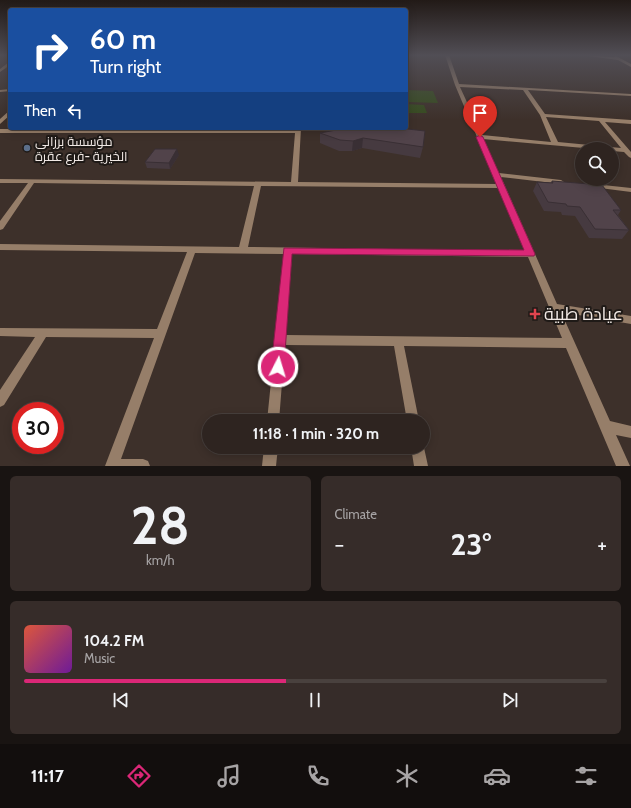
<!DOCTYPE html>
<meta charset="utf-8">
<style>
:root{--surface:#2e2420;--page:#362c29;--text:#f1f3f6;--muted:#a7a4a5;--line:#49413e;--accent:#db2777}
body{margin:0;font-family:Cabin,Cairo,sans-serif;background:var(--page);color:var(--text);height:100vh;display:flex;flex-direction:column;font-size:15px;white-space:nowrap}
*{box-sizing:border-box;margin:0}
p{font-size:13px;color:var(--muted)}
.icon{flex:none;width:22px;height:22px;fill:none;stroke:currentColor;stroke-width:2;stroke-linecap:round;stroke-linejoin:round}
.map{position:relative;height:466px;overflow:hidden}
.drawer{display:flex;flex-direction:column;gap:10px;padding:10px;background:#191412;flex:1}
.drawer>*{flex:none}
.banner{position:absolute;left:8px;top:8px;width:400px;height:122px;border-radius:4px;box-shadow:0 2px 10px #0003,0 0 0 1px var(--line);background:#1a4fa0;color:#fff;overflow:hidden}
.buttons{position:absolute;left:575px;top:142px;display:grid;gap:8px}
.buttons a{display:grid;place-items:center;width:44px;height:44px;border-radius:50%;background:var(--surface);box-shadow:0 2px 10px #0003,0 0 0 1px var(--line);font-size:20px}
.speed{position:absolute;left:12px;top:402px;display:flex;gap:8px;font-size:20px;font-weight:700;text-align:center}
.speed>*{display:grid;place-content:center;width:52px;height:52px;border-radius:50%;background:var(--surface);box-shadow:0 2px 10px #0003,0 0 0 1px var(--line);line-height:1}
.speed .limit{border:6px solid #d22;background:#fff;color:#111}
.pin{position:absolute;display:grid;place-items:center;width:34px;height:34px;color:#fff;margin:-41px -17px;border-radius:50% 50% 50% 0;rotate:-45deg;box-shadow:0 0 4px #0007}
.pin .icon{rotate:45deg}
.me{position:absolute;width:44px;margin:-22px;rotate:5deg;stroke-linejoin:round;filter:drop-shadow(0 0 3px #0008)}
.turn{display:flex;align-items:center;gap:14px;height:84px;padding:0 16px;font-size:18px}
.turn .icon{width:52px;height:52px;stroke-width:2.5}
.turn b{display:block;font-size:28px;line-height:34px}
.then{display:flex;align-items:center;height:38px;padding:0 16px;background:#0003;gap:8px;font-size:15px}
.big{font-size:30px;font-weight:700;line-height:1.1}
.drawer .card{flex:1;display:flex;flex-direction:column;justify-content:center;gap:6px;min-width:0;padding:0 14px;border-radius:6px;background:var(--page)}
.drawer .dial{align-items:center;gap:0}
.dial b{font-size:52px;line-height:1}
.song{display:flex;align-items:center;gap:12px}
.cover{width:48px;height:48px;border-radius:6px;background:linear-gradient(135deg,hsl(10 70% 55%),hsl(280 70% 35%))}
.played{height:4px;border-radius:2px;background:linear-gradient(90deg,var(--accent) 45%,var(--line) 45%)}
.keys{display:flex;justify-content:space-around;direction:ltr}
.heat{display:flex;justify-content:space-between;align-items:center;font-size:22px;direction:ltr}
.drawer .tiles{flex:1;display:grid;gap:10px;grid-template-columns:1fr 1fr}
.card:last-child{grid-column:span 2}
.trip{position:absolute;left:202px;top:414px;width:228px;height:40px;border-radius:20px;background:var(--surface);box-shadow:0 2px 10px #0003,0 0 0 1px var(--line);font-weight:700;line-height:40px;text-align:center}
.tabs{display:flex;height:64px;justify-content:space-around;align-items:center;background:#120e0d;color:var(--muted)}
.tabs .icon{width:28px;height:28px}
.tabs .selected{color:var(--accent)}
.tabs b{font-size:18px;color:var(--text)}
.map>svg:first-child{display:block}
</style>
<div class="map">
<svg width="631" height="466" viewBox="0 0 631 466">
<rect width="100%" height="100%" fill="#3d302a"/>
<!-- green -->
<g fill="#364b1e">
<path d="M406 90 433 91 438 103 406 102Z"/>
<path d="M406 104 424 105 427 113H406Z"/>
</g>
<g fill="none" stroke-linecap="round" stroke-linejoin="round">
<!-- street -->
<g fill="#967e69" fill-rule="evenodd">
<path d="M445 55H449L459 84 631 94V96L528 90 545 114 631 120V124L605 122 631 152V158L629 157 624 152 612 151V149H595L483 139 499 173 561 180 564 182 561 184 501 177 557 304 631 316V324L561 312 610 421 631 426V438L616 435 630 466H616L566 348 404 346 419 421H407L394 346 285 345 279 421H267L284 254 195 253 121 459H143L148 461 150 466H105L154 338 46 337 4 405 0 407V390L35 337 0 336V328L157 329 187 252 0 250V244L239 247 254 186 34 183 3 229 0 230V221L28 183H0V179L291 182 295 133H0V129H295V128H301L298 182 497 184 455 85ZM460 87 523 90 540 115 551 142 482 135ZM546 117 599 121 621 148 558 142ZM261 186 498 188 525 251 248 247ZM292 254 528 257 562 338 286 335Z"/>
<path d="M581 55 614 57 616 56 631 64V67L618 60Z"/>
<path d="M9 62H10V65L0 72V69Z"/>
<path d="M10 89V91L0 92V90Z"/>
<path d="M10 110V115L0 124V119Z"/>
<path d="M594 184 631 188V192L592 187 591 186Z"/>
<path d="M423 443 428 466H414L411 447H423Z"/>
<path d="M264 447H278L276 466H262Z"/>
</g>
</g>
<!-- wall -->
<g fill="#463a40">
<path d="M342 129 423 147 420 158 362 148 352 151H339L320 143V133Z"/>
<path d="M179 155 170 169 147 168 145 162Z"/>
<path d="M552 181 621 210 618 215 629 230 622 239 589 238 575 216 562 215 561 212 544 211 533 191 537 182 550 183Z"/>
</g>
<!-- shaded-wall -->
<g fill="#392f34">
<path d="M363 138 362 148 352 151 353 141Z"/>
<path d="M177 149 179 155 170 169 169 163Z"/>
</g>
<!-- building -->
<g fill="#51434a" stroke="#392f34">
<path d="M343 128H399L425 131 423 147 363 138 353 141 340 140 320 133 342 129Z"/>
<path d="M155 149H177L169 163 145 162Z"/>
<path d="M552 181 602 185 621 210H613L629 230 595 229 580 207 567 206 566 204 548 202 537 182 553 183Z"/>
</g>
<!-- sky -->
<linearGradient id="sky" x2="0" y2="1"><stop stop-color="#221a17"/><stop offset="0.46" stop-color="#514e55"/><stop offset="1" stop-color="#514e55" stop-opacity="0"/></linearGradient>
<rect width="631" height="120" fill="url(#sky)"/>
<!-- route -->
<path fill="#db2777" stroke="#8e194d" d="M480 135 483 137 535 254 534 256 292 254 284 367 282 371 278 373 273 371 271 367 284 248 524 250 476 137Z"/>
<!-- markers -->
<circle fill="#5c6f8a" stroke="#1f1a17" stroke-width="1.5" cx="27" cy="148" r="4"/>
<path fill="#e0444e" stroke="#1f1a17" stroke-width="1.5" d="M533 308h4v4h4v4h-4v4h-4v-4h-4v-4h4z"/>
<g text-anchor="middle" stroke-width="4" stroke-linejoin="round" paint-order="stroke">
<!-- far-poi labels -->
<g font-size="13" fill="#f1e9e5" stroke="#1f1a17" text-anchor="start">
<text x="35" y="146">مؤسسة برزانى<tspan x="35" dy="15">الخيرية -فرع عقرة</tspan></text>
</g>
<!-- near-poi labels -->
<g font-size="18" fill="#f1e9e5" stroke="#1f1a17" text-anchor="start">
<text x="544" y="320">عيادة طبية</text>
</g>
</g>
</svg>
<div class="buttons">
<a><svg class="icon" aria-label="search" viewBox="0 0 24 24"><circle cx="10" cy="10" r="6"/><path d="M15 15l6 6"/></svg></a>
</div>
<div class="speed"><div class="limit">30</div></div>
<div class="pin" style="left:480px;top:137px;background:#d93025"><svg class="icon" aria-label="arrive" viewBox="0 0 24 24"><path d="M6 21V4h12l-3 4 3 4H6"/></svg></div>
<svg class="me" style="left:278px;top:367px" viewBox="-20 -20 40 40"><circle r="17" fill="#db2777" stroke="#fff" stroke-width="3"/><path d="M0-11L8 9 0 5-8 9z" fill="#fff"/></svg>
<div class="trip">11:18 · 1 min · 320 m</div>
<div class="banner">
<div class="turn"><svg class="icon" aria-label="right" viewBox="0 0 24 24"><path d="M7 20v-9h11M14 6l5 5-5 5"/></svg><div><b>60 m</b>Turn right</div></div>
<div class="then">Then<svg class="icon" aria-label="left" viewBox="0 0 24 24"><path d="M17 20v-9H6M10 6l-5 5 5 5"/></svg></div>
</div>
</div>
<section class="drawer">
<div class="tiles">
<div class="card dial"><b>28</b><p>km/h</p></div>
<div class="card"><p>Climate</p>
<div class="heat"><a>−</a><b class="big">23°</b><a>+</a></div>
</div>
<div class="card">
<div class="song"><i class="cover"></i><div><b>104.2 FM</b><p>Music</p></div></div>
<div class="played"></div>
<div class="keys"><svg class="icon" aria-label="previous" viewBox="0 0 24 24"><path d="M18 5L8 12l10 7zM5 5v14"/></svg><svg class="icon" aria-label="pause" viewBox="0 0 24 24"><path d="M8 5v14M16 5v14"/></svg><svg class="icon" aria-label="next" viewBox="0 0 24 24"><path d="M6 5l10 7-10 7zM19 5v14"/></svg></div>
</div>
</div>
</section>
<nav class="tabs">
<b>11:17</b>
<svg class="icon selected" aria-label="directions" viewBox="0 0 24 24"><path d="M12 3l9 9-9 9-9-9zM9 14v-3h6M13 9l2 2-2 2"/></svg>
<svg class="icon" aria-label="music" viewBox="0 0 24 24"><path d="M9 18V5l10-2v13"/><circle cx="6" cy="18" r="3"/><circle cx="16" cy="16" r="3"/></svg>
<svg class="icon" aria-label="phone" viewBox="0 0 24 24"><path d="M5 4h4l2 5-3 2q2 4 5 5l2-3 5 2v4C11 20 4 13 5 4z"/></svg>
<svg class="icon" aria-label="climate" viewBox="0 0 24 24"><path d="M12 3v18M4 7l16 10M4 17L20 7"/></svg>
<svg class="icon" aria-label="car" viewBox="0 0 24 24"><path d="M5 17H2v-5l4-1 3-4h7l3 4 3 1v5h-3M9 17h6M6 11h13"/><circle cx="7" cy="17" r="2"/><circle cx="17" cy="17" r="2"/></svg>
<svg class="icon" aria-label="filters" viewBox="0 0 24 24"><path d="M4 7h16M4 17h16"/><circle cx="9" cy="7" r="2"/><circle cx="15" cy="17" r="2"/></svg>
</nav>
